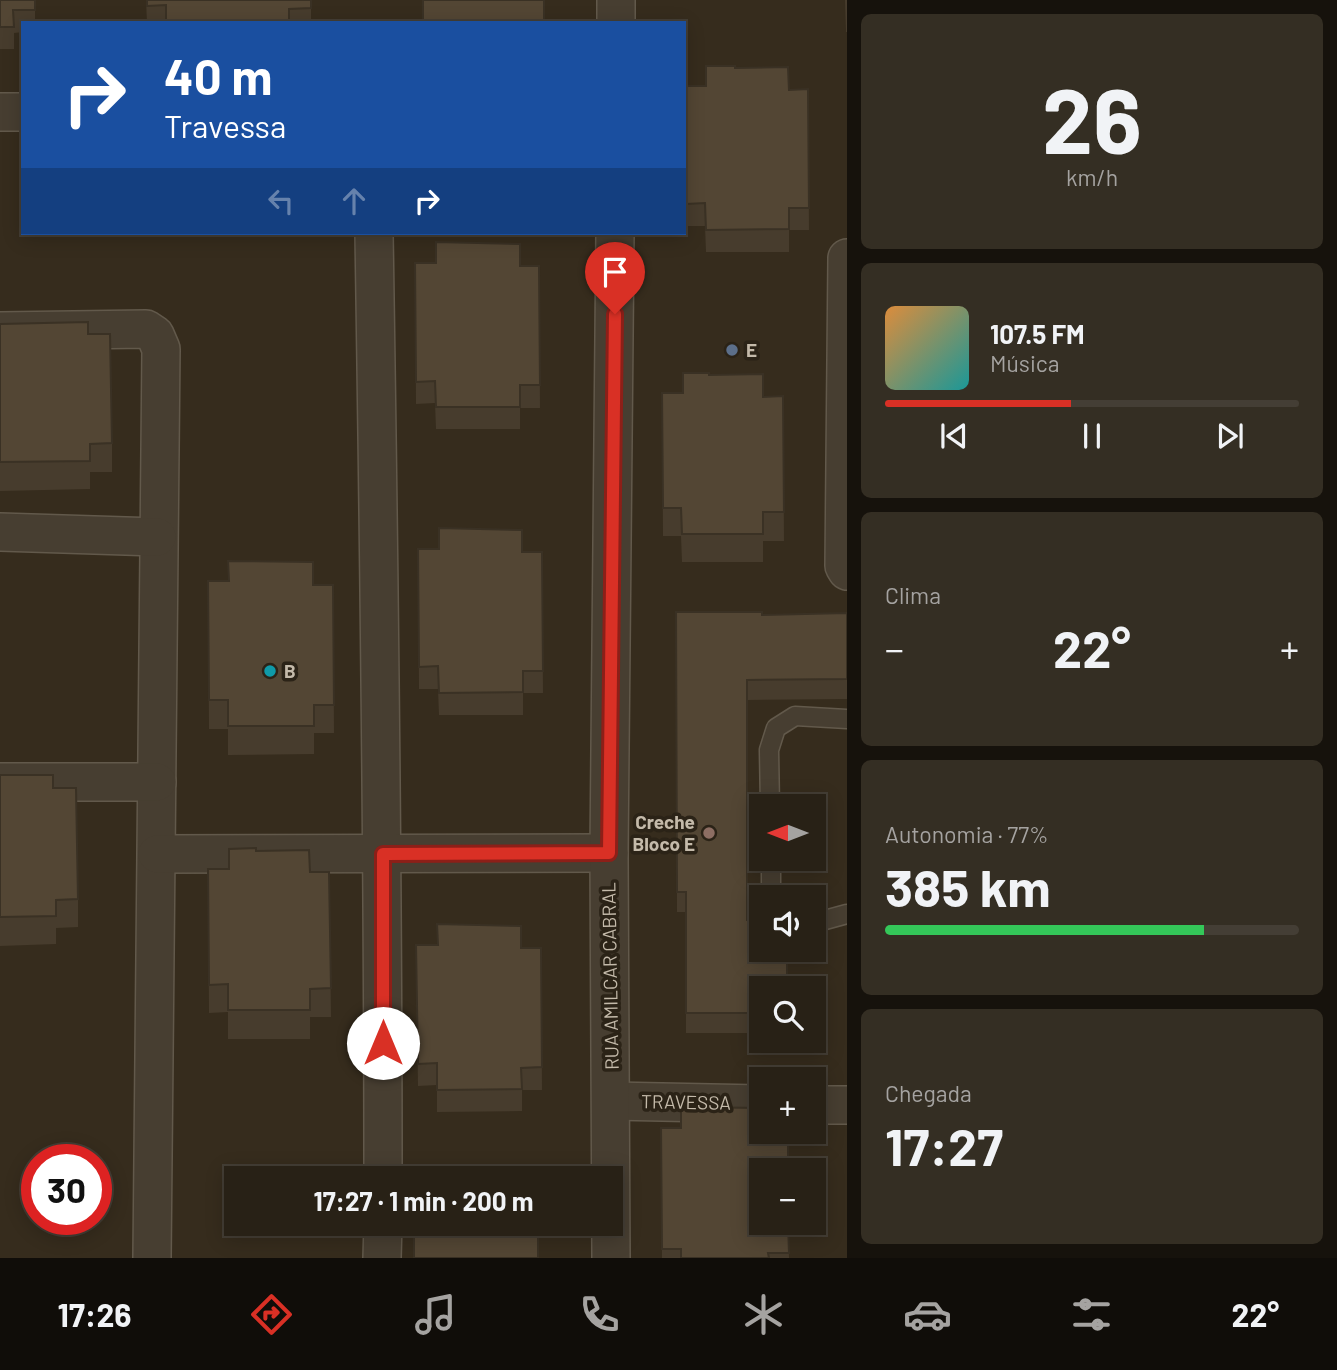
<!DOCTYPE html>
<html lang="pt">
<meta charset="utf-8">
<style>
:root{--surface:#282116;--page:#342e23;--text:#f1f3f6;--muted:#a5a3a1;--line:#443e35;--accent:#d93025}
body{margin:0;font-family:Barlow,sans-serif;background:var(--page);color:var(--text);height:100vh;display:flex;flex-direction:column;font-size:26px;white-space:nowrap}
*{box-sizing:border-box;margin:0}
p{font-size:23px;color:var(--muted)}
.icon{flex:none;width:38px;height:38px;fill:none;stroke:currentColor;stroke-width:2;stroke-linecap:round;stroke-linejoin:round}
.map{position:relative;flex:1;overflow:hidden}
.drawer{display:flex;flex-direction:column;gap:14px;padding:14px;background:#16120c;width:490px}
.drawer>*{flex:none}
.banner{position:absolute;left:21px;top:21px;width:665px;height:214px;border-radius:0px;box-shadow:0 4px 18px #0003,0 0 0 2px var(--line);background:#1a4fa0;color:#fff;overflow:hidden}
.needle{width:46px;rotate:270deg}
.controls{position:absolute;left:749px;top:794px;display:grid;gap:14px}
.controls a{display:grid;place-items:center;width:77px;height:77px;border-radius:0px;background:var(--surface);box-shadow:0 4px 18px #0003,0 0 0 2px var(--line);font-size:35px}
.speed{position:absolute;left:21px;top:1144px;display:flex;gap:14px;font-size:35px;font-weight:700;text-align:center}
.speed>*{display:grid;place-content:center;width:91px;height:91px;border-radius:50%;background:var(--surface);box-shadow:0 4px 18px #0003,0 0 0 2px var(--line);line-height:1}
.speed .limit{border:10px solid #d22;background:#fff;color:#111}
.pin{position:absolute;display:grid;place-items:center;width:60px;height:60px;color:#fff;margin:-72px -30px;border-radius:50% 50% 50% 0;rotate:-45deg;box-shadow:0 0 7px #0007}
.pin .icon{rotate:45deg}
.me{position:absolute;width:77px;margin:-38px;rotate:0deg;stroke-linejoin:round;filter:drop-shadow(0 0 5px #0008)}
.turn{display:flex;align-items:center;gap:24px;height:147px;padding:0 28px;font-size:32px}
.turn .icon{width:91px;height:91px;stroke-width:2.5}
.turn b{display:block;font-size:49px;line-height:60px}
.lanes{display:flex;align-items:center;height:66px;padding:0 28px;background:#0003;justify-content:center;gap:35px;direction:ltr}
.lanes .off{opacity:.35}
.big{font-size:52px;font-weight:700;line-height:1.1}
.drawer .card{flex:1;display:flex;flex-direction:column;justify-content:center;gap:10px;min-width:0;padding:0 24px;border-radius:10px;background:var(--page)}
.drawer .dial{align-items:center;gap:0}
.dial b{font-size:91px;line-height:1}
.song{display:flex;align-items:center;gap:21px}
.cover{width:84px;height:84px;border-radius:10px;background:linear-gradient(135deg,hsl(30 70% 55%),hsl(180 70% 35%))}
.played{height:7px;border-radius:4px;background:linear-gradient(90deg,var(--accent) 45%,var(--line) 45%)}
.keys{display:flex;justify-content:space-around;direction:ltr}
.heat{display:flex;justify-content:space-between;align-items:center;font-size:38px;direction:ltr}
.charge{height:10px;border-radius:5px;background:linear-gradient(90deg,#34c759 77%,var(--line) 0)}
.trip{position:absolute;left:224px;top:1166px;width:399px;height:70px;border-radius:0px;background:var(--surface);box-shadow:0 4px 18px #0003,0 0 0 2px var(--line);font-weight:700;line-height:70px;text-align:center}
.tabs{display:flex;height:112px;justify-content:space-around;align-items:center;background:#100d09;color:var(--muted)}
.tabs .icon{width:49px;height:49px}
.tabs .on{color:var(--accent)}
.tabs b{font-size:32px;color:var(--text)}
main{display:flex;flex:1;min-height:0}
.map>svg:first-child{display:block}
</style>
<main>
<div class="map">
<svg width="847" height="1258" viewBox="0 0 847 1258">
<rect width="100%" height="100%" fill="#362c1d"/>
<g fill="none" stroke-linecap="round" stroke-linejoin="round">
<defs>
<g id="service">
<path d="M770 807 769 750 776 728 795 716 847 719"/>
<path d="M771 859V893L774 898"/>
<path d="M814 923 847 914"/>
</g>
<g id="minor">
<path d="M616 23V0"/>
<path d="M0 112H23"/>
<path d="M374 233C379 548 383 863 383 1178"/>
<path d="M847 258 844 566 847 571"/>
<path d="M0 331 146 329 155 335 161 349 152 1258"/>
<path d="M0 532 157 537"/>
<path d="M0 782H157"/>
<path d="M157 854 609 853"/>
<path d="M612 1101 761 1104"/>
<path d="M814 1105H847"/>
<path d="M382 1258 383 1223"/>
<path d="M611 1258 609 853 615 233"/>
</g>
</defs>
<!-- service casing -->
<use href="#service" stroke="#62594b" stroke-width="21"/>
<!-- minor casing -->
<use href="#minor" stroke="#62594b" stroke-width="40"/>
<!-- service -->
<use href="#service" stroke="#473e31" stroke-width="18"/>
<!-- minor -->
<use href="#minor" stroke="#473e31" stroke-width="37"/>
</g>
<!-- wall -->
<g fill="#473c2d">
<path d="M0 0H35V23H23V32L14 33V49H0Z"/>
<path d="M146 0H311V23H147Z"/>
<path d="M845 0H847V32H846Z"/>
<path d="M706 66 735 68 789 90 808 89 809 230H789V252H706L705 226H686L685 86H706Z"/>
<path d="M415 263 520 266H539L540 408H520V429H436L435 403 416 404Z"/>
<path d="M0 324 88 334 112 443V472H90V489L0 491Z"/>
<path d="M662 393H683L763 397 783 396 784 541H763V562H682L681 536H663Z"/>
<path d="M439 528 522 552H542L543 693H523V715H439L438 689H419L418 549H439Z"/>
<path d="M228 561 313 585H333L334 733H314V754L228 755V729H209L208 581H228Z"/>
<path d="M676 612 762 615 847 613V699L747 700V920L761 989V1033H686V912H677Z"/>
<path d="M0 775 53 788 78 899V927L56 928V944L0 946Z"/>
<path d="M256 851 310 872H329L331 1017H310V1039H228V1012L209 1013 208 869H229Z"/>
<path d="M437 924 521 948H541L542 1090H522V1111L437 1112V1085L418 1086 416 945H437Z"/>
<path d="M661 1128 788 1223 789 1258H662Z"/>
</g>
<!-- building -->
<g fill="#534634" stroke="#3a3124" stroke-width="2">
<path d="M0 0H35V10H13L14 27H0Z"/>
<path d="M147 0H311V8L289 9V23H166V5L147 6Z"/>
<rect x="423" y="0" width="121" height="23"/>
<path d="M706 66H735V68L788 67 789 90 808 89 809 208H789V229L706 230 705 203 686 204 685 86H706Z"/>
<path d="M436 242 520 244V266H539L540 385H520V407H436L435 381 416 382 415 263H436Z"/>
<path d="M88 322V334H110L112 443 90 444V461L0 462V324Z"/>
<path d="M683 373H709V375L763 374V397L783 396 784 512H763V534H682L681 508H663L662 393H683Z"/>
<path d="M439 528 522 530V552H542L543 671H523V692L439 693 438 666 419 667 418 549H439Z"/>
<path d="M228 561 313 562V585H333L334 705H314V726H228V700H209L208 581H229Z"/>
<path d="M676 612H762V615L847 613V679L747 680V920H761V950H787V989H761V1013H686V892H677Z"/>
<path d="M0 775H53V788H76L78 899 56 900V916L0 917Z"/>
<path d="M256 848V851L309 850 310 872H329L331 988 310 989V1010H228V984L209 985 208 869H229V849Z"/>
<path d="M437 924 521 926V948H541L542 1067 521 1068 522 1089 437 1090V1063L418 1064 416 945H438Z"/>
<path d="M681 1107 761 1108V1132H788V1171H761V1223H788L789 1253H768L769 1258H681V1249H662L661 1128H681Z"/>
<rect x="414" y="1223" width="124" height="35"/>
</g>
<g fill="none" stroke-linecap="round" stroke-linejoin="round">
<defs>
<path id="route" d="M383 1043V854L609 853 615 314"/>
</defs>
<!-- route casing -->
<use href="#route" stroke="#8d1f18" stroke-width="18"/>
<!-- route -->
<use href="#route" stroke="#d93025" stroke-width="12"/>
</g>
<!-- markers -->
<circle fill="#5c6f8a" stroke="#2b2317" stroke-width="2.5" cx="732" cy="350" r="7"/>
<circle fill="#0f9aa8" stroke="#2b2317" stroke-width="2.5" cx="270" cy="671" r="7"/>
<circle fill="#8d6e63" stroke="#2b2317" stroke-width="2.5" cx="709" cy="833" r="7"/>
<g text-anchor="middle" stroke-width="7" stroke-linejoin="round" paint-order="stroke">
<!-- poi labels -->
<g font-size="19" font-weight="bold" fill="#c4baaa" stroke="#2b2317" text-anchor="start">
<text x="746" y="357">E</text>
<text x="284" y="678">B</text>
<text x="695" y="829" text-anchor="end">Creche<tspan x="695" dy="22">Bloco E</tspan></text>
</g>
<!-- street labels -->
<g font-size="19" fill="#c4baaa" stroke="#2b2317">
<text transform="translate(610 976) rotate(-91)" y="7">RUA AMILCAR CABRAL</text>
<text transform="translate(686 1102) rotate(1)" y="7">TRAVESSA</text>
</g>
</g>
</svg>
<div class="controls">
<a><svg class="needle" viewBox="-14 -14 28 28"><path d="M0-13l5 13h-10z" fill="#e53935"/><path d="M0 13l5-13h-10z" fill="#a5a3a1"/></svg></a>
<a><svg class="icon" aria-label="sound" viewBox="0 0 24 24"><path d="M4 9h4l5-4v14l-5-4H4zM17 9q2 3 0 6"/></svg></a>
<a><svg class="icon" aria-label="search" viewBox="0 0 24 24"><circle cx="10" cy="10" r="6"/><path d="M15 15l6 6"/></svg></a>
<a>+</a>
<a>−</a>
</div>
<div class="speed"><div class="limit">30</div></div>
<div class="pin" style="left:615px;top:314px;background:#d93025"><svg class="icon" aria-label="arrive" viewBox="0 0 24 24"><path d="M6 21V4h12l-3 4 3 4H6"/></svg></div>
<svg class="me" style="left:383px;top:1043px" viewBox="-20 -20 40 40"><circle r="19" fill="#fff"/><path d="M0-13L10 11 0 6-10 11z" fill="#d93025"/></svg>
<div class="trip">17:27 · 1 min · 200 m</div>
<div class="banner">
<div class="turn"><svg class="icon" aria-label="right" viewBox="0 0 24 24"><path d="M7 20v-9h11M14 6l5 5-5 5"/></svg><div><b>40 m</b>Travessa</div></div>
<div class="lanes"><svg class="icon off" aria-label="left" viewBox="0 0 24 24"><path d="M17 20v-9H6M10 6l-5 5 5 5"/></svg><svg class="icon off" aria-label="ahead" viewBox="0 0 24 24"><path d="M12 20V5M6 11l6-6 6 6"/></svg><svg class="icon" aria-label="right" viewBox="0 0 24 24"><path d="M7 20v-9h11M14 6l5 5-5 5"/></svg></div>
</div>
</div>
<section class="drawer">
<div class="card dial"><b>26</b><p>km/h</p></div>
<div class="card">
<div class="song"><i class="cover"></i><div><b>107.5 FM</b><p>Música</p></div></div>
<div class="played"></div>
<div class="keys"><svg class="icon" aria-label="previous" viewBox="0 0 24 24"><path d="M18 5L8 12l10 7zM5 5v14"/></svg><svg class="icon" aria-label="pause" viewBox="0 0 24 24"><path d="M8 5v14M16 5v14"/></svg><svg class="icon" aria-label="next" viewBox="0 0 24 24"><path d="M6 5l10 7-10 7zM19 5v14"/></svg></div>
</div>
<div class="card"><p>Clima</p>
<div class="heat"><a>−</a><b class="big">22°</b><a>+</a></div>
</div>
<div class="card"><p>Autonomia · 77%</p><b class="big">385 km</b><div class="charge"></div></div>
<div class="card"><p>Chegada</p><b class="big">17:27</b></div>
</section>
</main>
<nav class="tabs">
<b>17:26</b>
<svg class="icon on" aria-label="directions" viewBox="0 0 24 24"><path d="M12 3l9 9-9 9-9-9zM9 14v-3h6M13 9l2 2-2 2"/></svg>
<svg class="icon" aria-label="music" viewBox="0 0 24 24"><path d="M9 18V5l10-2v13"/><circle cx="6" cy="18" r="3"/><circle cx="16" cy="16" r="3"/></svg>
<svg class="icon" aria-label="phone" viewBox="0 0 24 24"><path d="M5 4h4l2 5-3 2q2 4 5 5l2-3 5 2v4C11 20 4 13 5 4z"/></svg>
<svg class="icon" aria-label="climate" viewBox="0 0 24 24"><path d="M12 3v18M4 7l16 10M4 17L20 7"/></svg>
<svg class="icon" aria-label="car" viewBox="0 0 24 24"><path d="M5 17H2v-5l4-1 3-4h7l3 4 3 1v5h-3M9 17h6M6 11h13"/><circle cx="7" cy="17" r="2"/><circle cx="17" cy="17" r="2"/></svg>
<svg class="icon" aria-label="filters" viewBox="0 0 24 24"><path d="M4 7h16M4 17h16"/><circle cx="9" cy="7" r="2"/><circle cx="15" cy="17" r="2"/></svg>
<b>22°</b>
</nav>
